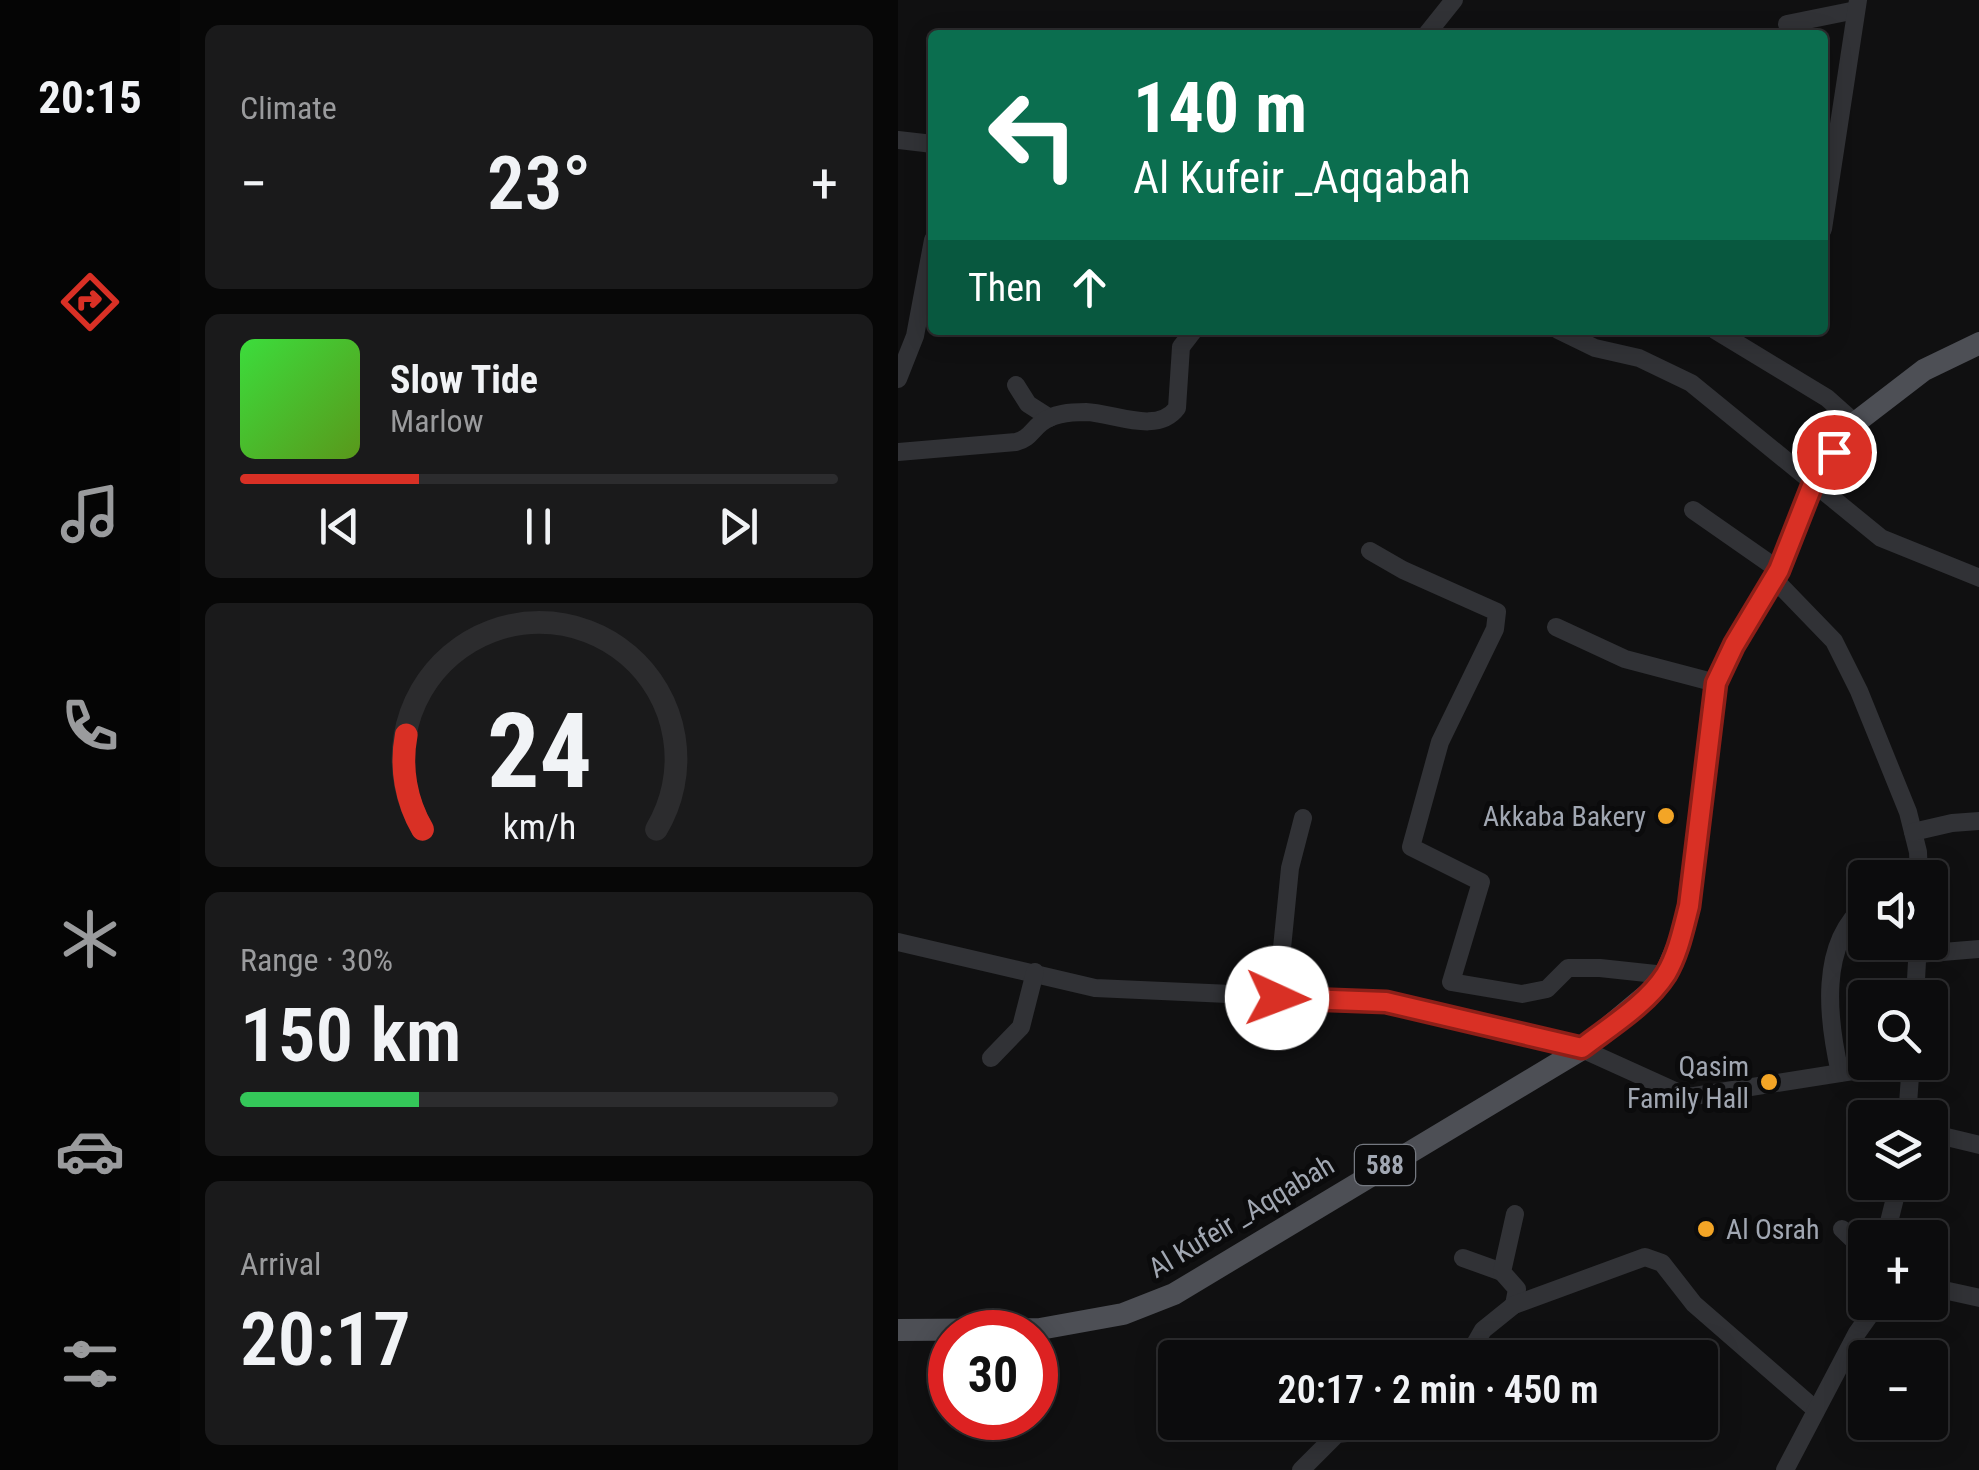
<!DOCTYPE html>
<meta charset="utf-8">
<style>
:root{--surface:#0c0c0d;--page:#1a1a1b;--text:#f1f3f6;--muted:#9a9b9d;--line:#2c2c2e;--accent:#d93025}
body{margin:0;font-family:"Roboto Condensed",sans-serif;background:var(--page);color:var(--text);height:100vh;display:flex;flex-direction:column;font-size:38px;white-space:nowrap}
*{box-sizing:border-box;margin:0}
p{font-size:32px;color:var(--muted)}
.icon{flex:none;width:55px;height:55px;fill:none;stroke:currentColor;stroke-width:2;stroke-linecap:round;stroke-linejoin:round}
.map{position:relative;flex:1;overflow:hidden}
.details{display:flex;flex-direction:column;gap:25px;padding:25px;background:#070707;width:718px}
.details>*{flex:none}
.top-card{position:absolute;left:30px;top:30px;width:900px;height:305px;border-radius:10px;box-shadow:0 5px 25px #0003,0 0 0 2px var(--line);background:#0b6e4f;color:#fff;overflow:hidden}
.tools{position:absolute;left:950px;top:860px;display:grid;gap:20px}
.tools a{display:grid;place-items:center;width:100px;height:100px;border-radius:10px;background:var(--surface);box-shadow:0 5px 25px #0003,0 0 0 2px var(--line);font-size:50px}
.speed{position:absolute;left:30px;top:1310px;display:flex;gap:20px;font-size:50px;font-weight:700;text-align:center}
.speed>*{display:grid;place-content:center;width:130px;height:130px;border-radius:50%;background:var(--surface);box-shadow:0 5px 25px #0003,0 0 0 2px var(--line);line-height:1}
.speed .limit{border:15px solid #d22;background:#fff;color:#111}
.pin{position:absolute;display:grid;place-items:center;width:85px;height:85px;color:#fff;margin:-42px;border:5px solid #fff;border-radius:50%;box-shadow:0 2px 10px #0007}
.me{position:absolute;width:110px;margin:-55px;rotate:92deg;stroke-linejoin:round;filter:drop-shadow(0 0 8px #0008)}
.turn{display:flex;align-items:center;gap:35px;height:210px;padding:0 40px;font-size:45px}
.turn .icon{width:130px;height:130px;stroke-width:2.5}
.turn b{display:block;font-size:70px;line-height:85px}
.then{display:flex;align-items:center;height:95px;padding:0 40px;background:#0003;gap:20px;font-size:38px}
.big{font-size:75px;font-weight:600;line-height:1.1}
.details .card{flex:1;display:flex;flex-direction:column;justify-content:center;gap:15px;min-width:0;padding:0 35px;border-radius:15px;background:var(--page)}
.details .dial{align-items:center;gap:0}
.dial svg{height:260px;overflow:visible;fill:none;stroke:var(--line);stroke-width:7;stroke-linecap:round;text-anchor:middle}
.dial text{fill:var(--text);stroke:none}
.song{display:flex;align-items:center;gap:30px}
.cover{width:120px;height:120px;border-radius:15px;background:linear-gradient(135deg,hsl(120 70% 55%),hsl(90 70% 35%))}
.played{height:10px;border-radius:5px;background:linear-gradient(90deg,var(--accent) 30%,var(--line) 30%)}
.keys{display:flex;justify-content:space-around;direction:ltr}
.heat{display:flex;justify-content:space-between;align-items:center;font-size:55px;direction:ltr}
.charge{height:15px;border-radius:8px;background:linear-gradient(90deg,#34c759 30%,var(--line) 0)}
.trip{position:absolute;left:260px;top:1340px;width:560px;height:100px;border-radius:10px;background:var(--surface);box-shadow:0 5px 25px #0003,0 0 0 2px var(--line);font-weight:600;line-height:100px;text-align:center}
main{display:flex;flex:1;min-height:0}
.dock{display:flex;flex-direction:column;width:180px;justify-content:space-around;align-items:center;background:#050505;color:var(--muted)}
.dock .icon{width:70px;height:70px}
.dock .active{color:var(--accent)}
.dock b{font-size:45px;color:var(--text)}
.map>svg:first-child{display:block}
</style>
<main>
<nav class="dock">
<b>20:15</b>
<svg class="icon active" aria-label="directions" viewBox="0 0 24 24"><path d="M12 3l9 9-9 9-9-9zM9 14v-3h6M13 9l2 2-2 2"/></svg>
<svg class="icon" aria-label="music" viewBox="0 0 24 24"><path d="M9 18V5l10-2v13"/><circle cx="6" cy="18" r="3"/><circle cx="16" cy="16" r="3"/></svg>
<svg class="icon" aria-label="phone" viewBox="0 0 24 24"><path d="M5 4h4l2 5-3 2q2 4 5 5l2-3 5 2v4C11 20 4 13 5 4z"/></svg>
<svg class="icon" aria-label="climate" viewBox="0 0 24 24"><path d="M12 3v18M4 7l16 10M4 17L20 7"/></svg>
<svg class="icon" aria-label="car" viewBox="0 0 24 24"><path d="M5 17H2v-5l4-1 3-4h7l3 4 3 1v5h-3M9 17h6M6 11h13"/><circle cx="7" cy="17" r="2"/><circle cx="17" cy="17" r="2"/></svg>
<svg class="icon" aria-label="filters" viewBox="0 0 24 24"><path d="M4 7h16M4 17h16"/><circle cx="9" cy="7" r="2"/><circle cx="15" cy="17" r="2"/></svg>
</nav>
<section class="details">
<div class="card"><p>Climate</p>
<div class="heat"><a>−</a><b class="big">23°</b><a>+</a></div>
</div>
<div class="card">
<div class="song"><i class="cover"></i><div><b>Slow Tide</b><p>Marlow</p></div></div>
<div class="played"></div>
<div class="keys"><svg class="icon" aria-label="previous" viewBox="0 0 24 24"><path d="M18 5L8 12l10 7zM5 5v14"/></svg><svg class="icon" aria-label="pause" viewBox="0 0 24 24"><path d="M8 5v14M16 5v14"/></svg><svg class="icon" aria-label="next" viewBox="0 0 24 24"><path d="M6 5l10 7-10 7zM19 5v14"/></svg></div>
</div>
<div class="card dial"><svg viewBox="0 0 100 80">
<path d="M14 69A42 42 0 1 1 86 69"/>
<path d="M14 69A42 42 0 0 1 9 40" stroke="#d93025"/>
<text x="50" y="56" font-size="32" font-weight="700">24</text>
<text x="50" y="72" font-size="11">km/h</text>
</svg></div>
<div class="card"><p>Range · 30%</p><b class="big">150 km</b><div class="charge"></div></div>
<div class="card"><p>Arrival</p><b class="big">20:17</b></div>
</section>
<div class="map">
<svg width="1082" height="1470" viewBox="0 0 1082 1470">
<rect width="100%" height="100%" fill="#101011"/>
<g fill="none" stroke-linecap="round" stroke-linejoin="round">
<!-- minor -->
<g stroke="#313236" stroke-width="18">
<path d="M889 24 958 10"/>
<path d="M528 35 556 0"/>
<path d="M0 140 35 144"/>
<path d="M925 229 960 0"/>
<path d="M660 330 697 348 741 358 793 383 983 538 1082 578"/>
<path d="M817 330 929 398 957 423"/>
<path d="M0 379 17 336 35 240"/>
<path d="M118 385 130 404 152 418"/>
<path d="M0 452 118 442C131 439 133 431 143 423 155 413 173 412 188 412 216 413 259 435 279 408L283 347 296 330"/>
<path d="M795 510 881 570"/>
<path d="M472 551 505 570 599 612 597 629 542 742 513 847 583 882 553 982 624 994 649 989 670 968H702L767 975"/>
<path d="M876 579 936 641 961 691 1010 812 1020 852 1021 878"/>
<path d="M658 627 727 659 818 683"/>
<path d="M1015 832 1054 823 1082 821"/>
<path d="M0 942 197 988 489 1001 684 1049 790 1097 1012 1062"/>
<path d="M1020 954 1082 949"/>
<path d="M379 998 392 868 405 818"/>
<path d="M1017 998 1020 943"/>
<path d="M93 1058 123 1027 137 972"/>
<path d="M942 1073C930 1020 920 944 968 905"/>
<path d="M1009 1118 1013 1062"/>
<path d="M1032 1133 1082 1145"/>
<path d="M944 1229 968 1252"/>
<path d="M987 1238 1001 1182"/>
<path d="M565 1258 604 1272"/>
<path d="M1032 1287 1082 1298"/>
<path d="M616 1305 619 1289 604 1272 617 1214"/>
<path d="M569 1358 585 1330 616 1305 747 1257 764 1263 796 1304 918 1410"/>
<path d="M403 1470 439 1434 478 1430 503 1422"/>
<path d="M887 1470 959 1333 981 1302"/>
</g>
<!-- major -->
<path stroke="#4d4f55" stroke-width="22" d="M0 1330 142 1329 225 1314 276 1294 684 1049 750 994 767 975 781 942 791 906 818 683 836 645 881 570 916 481 957 423 1026 370 1082 343"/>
</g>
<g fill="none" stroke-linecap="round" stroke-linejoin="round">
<defs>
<path id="route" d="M379 998 488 1002 684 1048C711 1027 749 1004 768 974 780 954 785 929 791 906L818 683 836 645 881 570 916 481 936 452"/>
</defs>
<!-- route casing -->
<use href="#route" stroke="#8d1f18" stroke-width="25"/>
<!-- route -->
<use href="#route" stroke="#d93025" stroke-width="18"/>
</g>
<!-- markers -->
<g fill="#f3a526" stroke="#0b0b0c" stroke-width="4">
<circle cx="768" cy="816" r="10"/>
<circle cx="871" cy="1082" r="10"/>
<circle cx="808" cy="1229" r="10"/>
</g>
<g text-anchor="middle" stroke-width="10" stroke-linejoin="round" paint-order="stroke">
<!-- shield labels -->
<rect fill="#0b0b0c" stroke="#747880" stroke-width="2.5" x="457" y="1145" width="60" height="40" rx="8"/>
<g font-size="25" font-weight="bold" fill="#a1a7b2">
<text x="487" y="1174">588</text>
</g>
<!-- poi labels -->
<g font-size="28" fill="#a1a7b2" stroke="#0b0b0c" text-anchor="end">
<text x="748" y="826">Akkaba Bakery</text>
<text x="851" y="1076">Qasim<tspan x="851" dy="32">Family Hall</tspan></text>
<text x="828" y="1239" text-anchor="start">Al Osrah</text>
</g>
<!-- street labels -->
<g font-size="28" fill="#a1a7b2" stroke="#0b0b0c">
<text transform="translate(343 1216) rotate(-31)" y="10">Al Kufeir _Aqqabah</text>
</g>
</g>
</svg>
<div class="tools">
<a><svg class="icon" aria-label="sound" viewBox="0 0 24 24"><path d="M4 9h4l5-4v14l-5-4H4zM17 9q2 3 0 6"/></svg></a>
<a><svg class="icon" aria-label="search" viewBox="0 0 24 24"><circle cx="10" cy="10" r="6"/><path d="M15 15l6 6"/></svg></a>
<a><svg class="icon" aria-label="layers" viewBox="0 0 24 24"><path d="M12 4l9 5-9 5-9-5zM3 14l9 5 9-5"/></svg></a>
<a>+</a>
<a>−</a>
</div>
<div class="speed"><div class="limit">30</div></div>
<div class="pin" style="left:936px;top:452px;background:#d93025"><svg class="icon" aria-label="arrive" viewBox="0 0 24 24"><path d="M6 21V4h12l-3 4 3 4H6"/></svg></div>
<svg class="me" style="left:379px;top:998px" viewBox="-20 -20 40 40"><circle r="19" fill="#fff"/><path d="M0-13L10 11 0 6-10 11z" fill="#d93025"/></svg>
<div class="trip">20:17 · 2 min · 450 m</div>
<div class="top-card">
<div class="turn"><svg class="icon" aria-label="left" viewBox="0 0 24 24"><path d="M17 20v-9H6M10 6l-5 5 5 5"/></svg><div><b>140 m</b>Al Kufeir _Aqqabah</div></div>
<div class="then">Then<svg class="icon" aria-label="ahead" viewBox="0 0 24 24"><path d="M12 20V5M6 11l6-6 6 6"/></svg></div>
</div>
</div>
</main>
